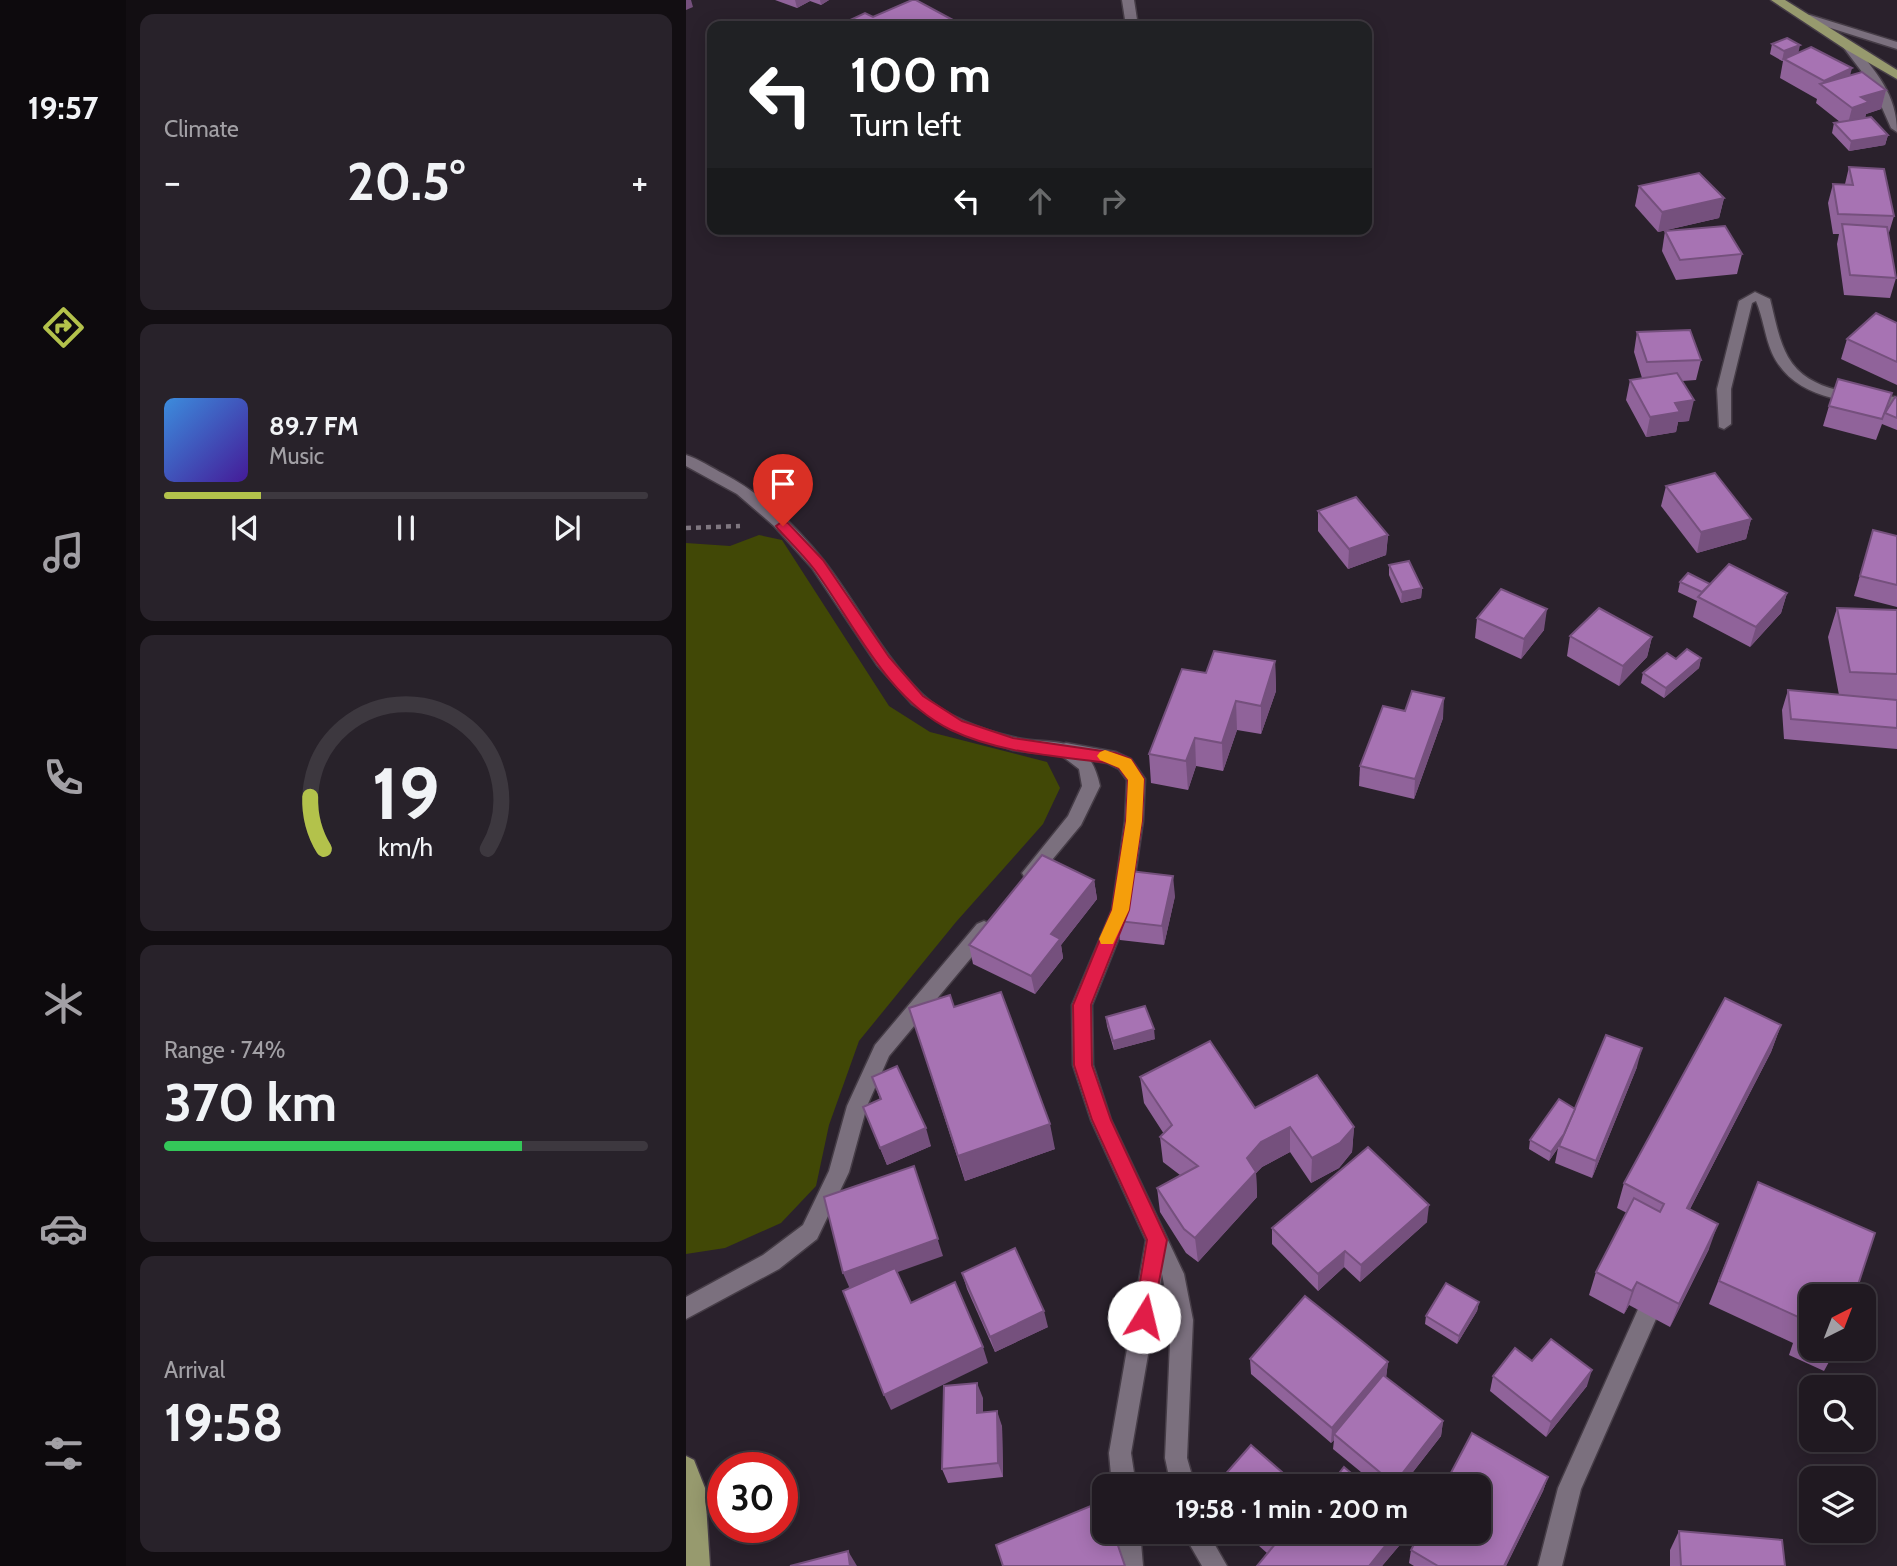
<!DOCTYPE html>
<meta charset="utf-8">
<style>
:root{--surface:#201921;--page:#28222a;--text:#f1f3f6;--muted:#a2a0a5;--line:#3d383f;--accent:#b3c24b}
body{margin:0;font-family:Cabin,sans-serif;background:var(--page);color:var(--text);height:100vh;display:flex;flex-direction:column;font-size:26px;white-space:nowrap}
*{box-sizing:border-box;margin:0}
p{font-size:23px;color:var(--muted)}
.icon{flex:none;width:38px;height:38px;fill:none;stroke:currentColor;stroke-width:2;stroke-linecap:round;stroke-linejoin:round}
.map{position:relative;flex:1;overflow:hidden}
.panel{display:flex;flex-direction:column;gap:14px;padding:14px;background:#120e12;width:560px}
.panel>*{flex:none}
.hud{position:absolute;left:21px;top:21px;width:665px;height:214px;border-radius:14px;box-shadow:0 4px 18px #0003,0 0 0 2px var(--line);background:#202124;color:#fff;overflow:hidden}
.needle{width:46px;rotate:42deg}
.tools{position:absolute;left:1113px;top:1284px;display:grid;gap:14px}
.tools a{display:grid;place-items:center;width:77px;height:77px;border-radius:14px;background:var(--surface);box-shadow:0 4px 18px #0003,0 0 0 2px var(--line);font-size:35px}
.speed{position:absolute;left:21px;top:1452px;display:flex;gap:14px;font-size:35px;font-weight:700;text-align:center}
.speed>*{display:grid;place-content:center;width:91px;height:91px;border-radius:50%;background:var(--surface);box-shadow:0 4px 18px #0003,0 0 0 2px var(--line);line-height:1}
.speed .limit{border:10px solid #d22;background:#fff;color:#111}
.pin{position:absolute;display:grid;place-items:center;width:60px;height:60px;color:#fff;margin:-72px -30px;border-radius:50% 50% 50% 0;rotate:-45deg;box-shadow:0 0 7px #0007}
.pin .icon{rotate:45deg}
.me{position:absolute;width:77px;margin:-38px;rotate:9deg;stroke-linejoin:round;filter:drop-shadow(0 0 5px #0008)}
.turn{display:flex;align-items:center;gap:24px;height:147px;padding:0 28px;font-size:32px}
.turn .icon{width:91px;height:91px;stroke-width:2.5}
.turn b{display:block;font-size:49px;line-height:60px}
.lanes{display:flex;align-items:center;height:66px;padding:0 28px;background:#0003;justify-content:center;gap:35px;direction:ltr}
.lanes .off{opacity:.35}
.big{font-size:52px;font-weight:700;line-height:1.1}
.panel .card{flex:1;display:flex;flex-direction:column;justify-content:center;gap:10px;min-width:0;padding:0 24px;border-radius:14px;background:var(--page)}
.panel .dial{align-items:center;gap:0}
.dial svg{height:182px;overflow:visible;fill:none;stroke:var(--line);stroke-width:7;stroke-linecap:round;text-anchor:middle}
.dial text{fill:var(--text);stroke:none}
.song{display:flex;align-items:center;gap:21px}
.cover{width:84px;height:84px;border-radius:10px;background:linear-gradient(135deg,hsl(210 70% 55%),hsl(260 70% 35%))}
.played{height:7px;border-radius:4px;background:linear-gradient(90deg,var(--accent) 20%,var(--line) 20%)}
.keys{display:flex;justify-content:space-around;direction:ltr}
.heat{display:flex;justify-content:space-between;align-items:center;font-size:38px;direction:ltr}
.charge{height:10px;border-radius:5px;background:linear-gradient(90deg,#34c759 74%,var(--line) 0)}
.trip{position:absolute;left:406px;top:1474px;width:399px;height:70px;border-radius:14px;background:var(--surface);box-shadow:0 4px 18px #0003,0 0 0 2px var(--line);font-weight:700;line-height:70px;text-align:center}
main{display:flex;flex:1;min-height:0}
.menu{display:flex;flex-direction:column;width:126px;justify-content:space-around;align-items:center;background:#0d0a0d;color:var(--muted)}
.menu .icon{width:49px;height:49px}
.menu .current{color:var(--accent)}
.menu b{font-size:32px;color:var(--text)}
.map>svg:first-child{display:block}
</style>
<main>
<nav class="menu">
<b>19:57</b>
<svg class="icon current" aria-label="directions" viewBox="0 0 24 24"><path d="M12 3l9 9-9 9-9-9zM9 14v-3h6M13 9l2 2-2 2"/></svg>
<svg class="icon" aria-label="music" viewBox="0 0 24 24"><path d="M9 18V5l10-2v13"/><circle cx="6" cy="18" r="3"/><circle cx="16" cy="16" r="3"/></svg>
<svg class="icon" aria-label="phone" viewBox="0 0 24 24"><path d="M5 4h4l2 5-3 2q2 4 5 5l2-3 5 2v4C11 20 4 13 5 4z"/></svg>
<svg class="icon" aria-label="climate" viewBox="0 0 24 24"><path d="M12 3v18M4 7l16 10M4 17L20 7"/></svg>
<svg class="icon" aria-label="car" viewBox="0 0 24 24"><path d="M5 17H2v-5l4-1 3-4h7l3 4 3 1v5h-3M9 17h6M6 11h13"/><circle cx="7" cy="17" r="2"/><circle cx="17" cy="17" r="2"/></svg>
<svg class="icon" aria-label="filters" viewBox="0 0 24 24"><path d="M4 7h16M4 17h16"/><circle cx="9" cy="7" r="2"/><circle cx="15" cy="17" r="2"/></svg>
</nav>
<section class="panel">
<div class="card"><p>Climate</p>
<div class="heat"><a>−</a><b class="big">20.5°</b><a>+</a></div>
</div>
<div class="card">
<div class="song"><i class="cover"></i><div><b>89.7 FM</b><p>Music</p></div></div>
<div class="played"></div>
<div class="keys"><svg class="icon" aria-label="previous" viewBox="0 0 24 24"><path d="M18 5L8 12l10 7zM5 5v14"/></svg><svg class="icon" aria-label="pause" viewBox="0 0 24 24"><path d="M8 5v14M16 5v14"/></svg><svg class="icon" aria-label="next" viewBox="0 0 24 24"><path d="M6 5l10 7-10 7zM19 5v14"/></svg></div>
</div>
<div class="card dial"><svg viewBox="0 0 100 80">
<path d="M14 69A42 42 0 1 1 86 69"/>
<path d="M14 69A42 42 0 0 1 8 46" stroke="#b3c24b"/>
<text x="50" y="56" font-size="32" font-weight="700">19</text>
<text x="50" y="72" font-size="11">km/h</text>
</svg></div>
<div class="card"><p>Range · 74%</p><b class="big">370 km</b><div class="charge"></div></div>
<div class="card"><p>Arrival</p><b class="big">19:58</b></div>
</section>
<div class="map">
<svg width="1211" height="1566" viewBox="0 0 1211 1566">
<rect width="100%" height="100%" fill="#2a212c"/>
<!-- green -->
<path fill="#414806" d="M73 535 96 540 203 706 244 732 361 762 374 788 357 824 270 922 173 1041 143 1125 130 1186 95 1223 39 1248 0 1254V543L44 546Z"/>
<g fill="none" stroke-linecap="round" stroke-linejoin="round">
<defs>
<g id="lane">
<path d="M436 0H448L452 26H440Z"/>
<path d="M1159 45H1167C1190 71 1211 95 1211 132L1205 128 1186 85 1157 47Z"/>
</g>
<g id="street">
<path d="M1116 15H1124L1211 42V49L1116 19Z"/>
<path d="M1069 292 1084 299C1089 318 1092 339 1102 357 1123 394 1174 394 1211 397V407C1166 402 1108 401 1086 353 1079 337 1077 317 1070 301L1066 303 1045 389V424L1038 429 1033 427 1031 389 1053 301Z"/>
<path d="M380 743 430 752 445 759 459 779 457 821 444 910 406 1005 407 1065 425 1120 498 1274 507 1320 501 1458 509 1486H485L479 1458 485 1320 476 1274 445 1453 450 1486H426L423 1453 460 1240 405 1120 387 1065 386 1005 426 910 439 821 441 780 433 769 421 763 374 755 371 750 374 745Z"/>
<path d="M970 1284 978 1287 981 1294 895 1489 876 1566H852L872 1488 962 1287Z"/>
<path d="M430 1531H454L457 1566H433Z"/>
<path d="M496 1531H521L541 1566H516Z"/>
</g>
<g id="secondary">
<path d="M0 455C13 459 26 468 38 474 76 494 111 527 138 561 172 605 196 655 236 694 259 716 296 730 327 737 368 747 402 730 414 786L395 825 351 878 345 880 339 878 336 873 382 816 396 786 393 769 376 756 327 750 265 729 226 704 191 665 126 568 88 526 51 494 0 466Z"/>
<path d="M298 921 305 924 307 929 305 934 203 1056 181 1106 163 1172 131 1239 93 1269 0 1319V1297L77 1255 117 1225 143 1171 161 1106 189 1045 291 924Z"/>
</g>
<g id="primary">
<path d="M1085 0H1099L1211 70V79L1159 49Z"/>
<path d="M0 1456 8 1460 19 1488 24 1566H0Z"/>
</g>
</defs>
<!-- lane casing -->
<use href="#lane" stroke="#463d47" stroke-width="3"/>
<!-- street casing -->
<use href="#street" stroke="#463d47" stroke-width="3"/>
<!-- secondary casing -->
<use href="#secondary" stroke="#463d47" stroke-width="3"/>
<!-- primary casing -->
<use href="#primary" stroke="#463d47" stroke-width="3"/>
<!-- path -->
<path stroke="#7f7780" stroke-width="4.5" stroke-dasharray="5 5" stroke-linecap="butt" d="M0 528 54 526"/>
<!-- lane -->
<use href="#lane" fill="#7b707e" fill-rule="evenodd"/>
<!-- street -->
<use href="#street" fill="#7b707e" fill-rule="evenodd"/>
<!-- secondary -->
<use href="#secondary" fill="#7b707e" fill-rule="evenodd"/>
<!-- primary -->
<use href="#primary" fill="#979a6e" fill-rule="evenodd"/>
</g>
<!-- wall -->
<g fill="#90639a">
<path d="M89 0H143L135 5 124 1 111 8Z"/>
<path d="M187 17 278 26H163L162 21Z"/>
<path d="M1086 44 1112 52 1164 76 1200 90 1195 109 1180 114 1179 118 1202 135 1199 145 1163 151 1146 133 1148 123 1154 122 1130 103 1131 99 1094 78 1097 61H1096L1084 54Z"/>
<path d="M1163 167 1208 216 1202 236 1210 278 1204 298 1158 295 1151 244 1153 234H1147L1142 203 1147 184H1159Z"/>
<path d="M953 186 1038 198 1033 218 972 232 949 206Z"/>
<path d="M979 231 1056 254 1051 274 990 280 976 251Z"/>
<path d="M1211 323V385L1155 359 1161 339Z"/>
<path d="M951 332 1015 360 1010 380 996 381 1003 421 992 422 990 432 960 437 940 400 944 380 956 378 948 352Z"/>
<path d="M1206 393 1200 412 1211 398V430L1196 424 1190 440 1137 426 1143 406Z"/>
<path d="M980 486 1065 519 1060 539 1011 553 975 506Z"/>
<path d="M632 511 702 535 700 555 662 569 632 531Z"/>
<path d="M1187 530 1211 536V607L1168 596Z"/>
<path d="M703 565 736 588 735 598 715 603 703 575Z"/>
<path d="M994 582 1024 584 1101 593 1095 613 1064 647 1007 617 1011 601 992 592Z"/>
<path d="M1151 608 1211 610V749L1098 739 1096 710 1102 690 1153 695 1142 637Z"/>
<path d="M791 618 858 630 835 659 789 638Z"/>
<path d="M884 636 966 637 961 657 933 686 881 656Z"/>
<path d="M1015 658 1013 668 978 698 955 683 957 673 990 659Z"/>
<path d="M589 661 590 691 575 734 551 730 537 771 510 766 502 790 465 783 463 754 520 673Z"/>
<path d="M719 711 757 718 728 799 673 786 674 766Z"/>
<path d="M408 880 411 899 375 945 377 958 349 994 287 964 283 945Z"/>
<path d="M489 896 478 945 434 940 432 921Z"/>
<path d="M268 1007 369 1149 279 1181 223 1008Z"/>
<path d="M420 1017 469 1039 428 1050 421 1026Z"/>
<path d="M1095 1025 1085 1052 1004 1209 1023 1249 984 1327 943 1305 938 1314 903 1295 910 1272 941 1213 931 1208 938 1183Z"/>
<path d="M951 1067 906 1178 869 1163 872 1148 863 1161 843 1149 844 1140 889 1109Z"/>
<path d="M186 1077 245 1146 201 1165 177 1107 194 1099Z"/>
<path d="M454 1077 569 1108 668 1127 666 1152 653 1168 625 1183 604 1152 576 1167 570 1173 571 1197 512 1262 500 1253 474 1212 471 1188 494 1175 477 1162 474 1137 478 1134 458 1103Z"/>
<path d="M1072 1182 1125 1297V1349H1150L1138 1371 1103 1355 1107 1343 1023 1304Z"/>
<path d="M741 1222 674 1282 658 1267 632 1291 586 1244V1228Z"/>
<path d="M276 1273 362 1327 309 1352 281 1289Z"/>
<path d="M793 1302 791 1311 771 1344 739 1324 740 1316Z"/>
<path d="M564 1359 702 1362 700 1377 757 1421 755 1436 716 1486H692L647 1449 648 1440 645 1443 565 1374Z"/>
<path d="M846 1361 901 1386 860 1437 804 1391 807 1376Z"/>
<path d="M297 1398V1412L316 1426 317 1477 262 1483 256 1469Z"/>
<path d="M862 1477 857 1491 820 1566H728L723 1563 725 1550Z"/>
<path d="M556 1531H719L718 1540 696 1566H571L581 1553Z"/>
<path d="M993 1531 1099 1566H984V1550Z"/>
</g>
<!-- shaded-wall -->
<g fill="#75507d">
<path d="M0 0H5L7 7 0 10Z"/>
<path d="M109 0H124V1L111 8Z"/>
<path d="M134 0H143L135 5Z"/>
<path d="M1114 45 1112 55 1098 59 1096 61 1098 51Z"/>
<path d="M1166 68 1161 88 1136 86 1138 81Z"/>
<path d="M1200 90 1195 109 1180 114 1178 122 1161 127 1166 108 1175 97Z"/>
<path d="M1202 135 1199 145 1163 151 1165 141Z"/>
<path d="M1038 198 1033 218 972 232 976 212Z"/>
<path d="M1008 400 1003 421 992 422 990 432 960 437 964 417 989 403Z"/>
<path d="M1065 519 1060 539 1011 553 1015 532Z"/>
<path d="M702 535 700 555 662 569 663 549Z"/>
<path d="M736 588 735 598 715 603 716 592Z"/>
<path d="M1101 593 1095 613 1064 647 1070 627Z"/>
<path d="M861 609 858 630 835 659 838 639Z"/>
<path d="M966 637 961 657 933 686 937 666Z"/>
<path d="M1015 658 1013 668 978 698 980 688Z"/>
<path d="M589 661 590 691 575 734V706Z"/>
<path d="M758 698 757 718 728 799 729 779Z"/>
<path d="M550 701 551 730 537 771 536 743Z"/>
<path d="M509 738 510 766 502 790 500 761Z"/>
<path d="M487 876 489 896 478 945 476 926Z"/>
<path d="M408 880 411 899 375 945 377 958 349 994 345 976 365 934Z"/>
<path d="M1095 1025 1085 1052 992 1232 1001 1208Z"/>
<path d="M468 1029 469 1039 428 1050 427 1041Z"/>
<path d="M956 1048 951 1067 906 1178 910 1161Z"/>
<path d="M364 1124 369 1149 279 1181 272 1156Z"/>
<path d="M604 1127V1152L576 1167 570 1173 571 1197 512 1262 509 1238 561 1158 575 1142Z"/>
<path d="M668 1127 666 1152 653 1168 625 1183 626 1158Z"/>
<path d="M882 1127 880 1136 863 1161 865 1152Z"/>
<path d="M240 1128 245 1146 201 1165 194 1148Z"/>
<path d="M228 1166 257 1256 164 1289 157 1273Z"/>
<path d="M743 1205 741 1222 674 1282 675 1265Z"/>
<path d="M1032 1224 1023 1249 984 1327 993 1304Z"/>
<path d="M659 1251 658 1267 632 1291V1274Z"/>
<path d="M951 1282 943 1305 938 1314 946 1291Z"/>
<path d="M793 1302 791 1311 771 1344 773 1336Z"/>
<path d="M358 1311 362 1327 309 1352 304 1337Z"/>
<path d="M297 1347 302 1363 205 1410 198 1395Z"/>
<path d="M702 1362 700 1378 648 1434V1440L645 1443 646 1428Z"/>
<path d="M906 1370 901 1386 860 1437 865 1422Z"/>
<path d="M291 1383 297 1398V1427L291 1413Z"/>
<path d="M311 1411 316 1426 317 1477 312 1463Z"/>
<path d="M757 1421 755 1436 716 1486H708V1484Z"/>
<path d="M862 1477 857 1491 820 1566H818Z"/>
<path d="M711 1531H719L718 1540 696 1566H683Z"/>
<path d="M162 1551 171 1566H164Z"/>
</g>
<!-- building -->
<g fill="#a773b3" stroke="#75507d" stroke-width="2">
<path d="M226 0H230L278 26H172L162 21 179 13 187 17Z"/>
<path d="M1101 38 1114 45 1098 51 1086 44Z"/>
<path d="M1125 47 1166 68 1138 81 1098 59Z"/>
<path d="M1176 72 1200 90 1175 97 1183 102 1166 108 1134 84Z"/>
<path d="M1185 117 1202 135 1165 141 1148 123Z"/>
<path d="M1163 167 1198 169 1208 216 1152 214 1147 184 1167 185Z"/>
<path d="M1013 173 1038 198 976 212 953 186Z"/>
<path d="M1156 224 1201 227 1210 278 1164 275Z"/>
<path d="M1039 226 1056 254 994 260 979 231Z"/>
<path d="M1190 313 1211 323V362L1161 339Z"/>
<path d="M1004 330 1015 360 961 362 951 332Z"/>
<path d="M991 373 1008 400 989 403 994 412 964 417 944 380Z"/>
<path d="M1152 379 1206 393 1196 419 1143 406Z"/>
<path d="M1209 397 1211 398V418L1199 413Z"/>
<path d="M1029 473 1065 519 1015 532 980 486Z"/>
<path d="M670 497 702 535 663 549 632 511Z"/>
<path d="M1187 530 1211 536V585L1174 576Z"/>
<path d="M723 561 736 588 716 592 703 565Z"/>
<path d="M1043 564 1101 593 1070 627 1012 597Z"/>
<path d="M1002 573 1024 584 1016 592 994 582Z"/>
<path d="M815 589 861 609 838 639 791 618Z"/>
<path d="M913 608 966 637 937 666 884 636Z"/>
<path d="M1151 608 1211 610V674L1164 672Z"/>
<path d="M1001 649 1015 658 980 688 957 673 981 653 990 659Z"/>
<path d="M528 651 589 661 575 706 550 701 536 743 509 738 500 761 463 754 496 669 520 673Z"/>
<path d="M1102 690 1211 700V728L1105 719Z"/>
<path d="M726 691 758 698 729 779 674 766 697 706 719 711Z"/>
<path d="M356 855 408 880 365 934 374 939 345 976 283 945Z"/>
<path d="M444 871 487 876 476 926 432 921Z"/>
<path d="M315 992 364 1124 272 1156 223 1008 264 995 268 1007Z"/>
<path d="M1039 998 1095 1025 1001 1208 1032 1224 993 1304 951 1282 946 1291 910 1272 948 1198 974 1212 978 1204 938 1183Z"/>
<path d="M459 1006 468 1029 427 1041 420 1017Z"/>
<path d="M920 1035 956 1048 910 1161 873 1146Z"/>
<path d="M524 1041 569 1108 631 1075 668 1127 654 1143 626 1158 604 1127 575 1142 561 1158 570 1172 509 1238 498 1229 471 1188 512 1166 474 1137 486 1125 454 1077Z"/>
<path d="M211 1066 240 1128 194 1148 177 1107 195 1099 186 1077Z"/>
<path d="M873 1099 889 1109 878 1134 865 1152 844 1140Z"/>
<path d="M682 1147 743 1205 675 1265 659 1251 632 1274 586 1228Z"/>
<path d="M228 1166 252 1239 157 1273 138 1197Z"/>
<path d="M1072 1182 1189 1233 1168 1297H1125V1337L1115 1332 1119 1320 1033 1281Z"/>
<path d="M329 1248 358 1311 304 1337 276 1273Z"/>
<path d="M209 1268 225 1303 269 1282 297 1347 198 1395 157 1291Z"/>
<path d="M760 1283 793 1302 773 1336 740 1316Z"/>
<path d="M619 1296 702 1362 646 1428 564 1359Z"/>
<path d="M865 1339 906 1370 865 1422 807 1376 829 1348 846 1361Z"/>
<path d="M697 1375 757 1421 708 1484 648 1434Z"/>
<path d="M291 1383V1413L311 1411 312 1463 256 1469 258 1386Z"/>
<path d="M786 1433 862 1477 818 1566H752L725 1550 735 1531H793V1486H758Z"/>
<path d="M565 1445 612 1486H529Z"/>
<path d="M658 1467 680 1486H643Z"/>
<path d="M417 1501 418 1531H427L439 1566H317L310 1545Z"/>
<path d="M577 1531H711L683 1566H571L590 1543Z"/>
<path d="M993 1531 1096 1540 1099 1566H995Z"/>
<path d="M162 1551 164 1566H104Z"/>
</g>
<!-- route -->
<path fill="#e11d48" stroke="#92132f" stroke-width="2" d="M97 521 102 523 137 560 203 657 237 696 276 721 327 738 430 753 445 759 458 779 456 821 443 910 405 1005 406 1065 425 1120 481 1240 465 1324 458 1326 451 1324 448 1317 461 1240 406 1120 388 1065 387 1005 426 910 440 821 442 780 433 768 422 763C370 756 313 753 265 730 200 698 169 625 128 569 117 555 104 542 92 529L90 526Z"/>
<!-- slow -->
<path fill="#f59e0b" d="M419 750 445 759 458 779 456 821 443 910 427 944H415L413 939 426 910 440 821 442 780 433 768 414 760 411 756 414 752Z"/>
</svg>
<div class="tools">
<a><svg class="needle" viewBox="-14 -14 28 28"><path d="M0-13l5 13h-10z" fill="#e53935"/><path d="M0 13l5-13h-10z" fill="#a2a0a5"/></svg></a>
<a><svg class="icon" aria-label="search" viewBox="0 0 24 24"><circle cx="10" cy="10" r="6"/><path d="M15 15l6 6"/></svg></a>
<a><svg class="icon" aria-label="layers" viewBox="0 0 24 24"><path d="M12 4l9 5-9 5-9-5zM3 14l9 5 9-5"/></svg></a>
</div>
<div class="speed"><div class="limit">30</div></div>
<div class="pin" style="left:97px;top:526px;background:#d93025"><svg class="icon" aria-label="arrive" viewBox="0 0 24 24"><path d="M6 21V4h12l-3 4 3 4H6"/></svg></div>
<svg class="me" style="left:458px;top:1317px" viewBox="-20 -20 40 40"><circle r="19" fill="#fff"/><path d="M0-13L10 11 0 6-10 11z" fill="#e11d48"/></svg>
<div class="trip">19:58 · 1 min · 200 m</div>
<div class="hud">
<div class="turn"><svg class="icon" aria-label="left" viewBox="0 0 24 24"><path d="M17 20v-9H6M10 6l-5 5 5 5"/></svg><div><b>100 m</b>Turn left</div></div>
<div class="lanes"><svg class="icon" aria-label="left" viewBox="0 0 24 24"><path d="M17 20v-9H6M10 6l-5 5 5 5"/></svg><svg class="icon off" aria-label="ahead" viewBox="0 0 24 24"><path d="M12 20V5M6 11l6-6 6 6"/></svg><svg class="icon off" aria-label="right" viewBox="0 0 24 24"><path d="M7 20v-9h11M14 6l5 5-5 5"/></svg></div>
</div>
</div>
</main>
